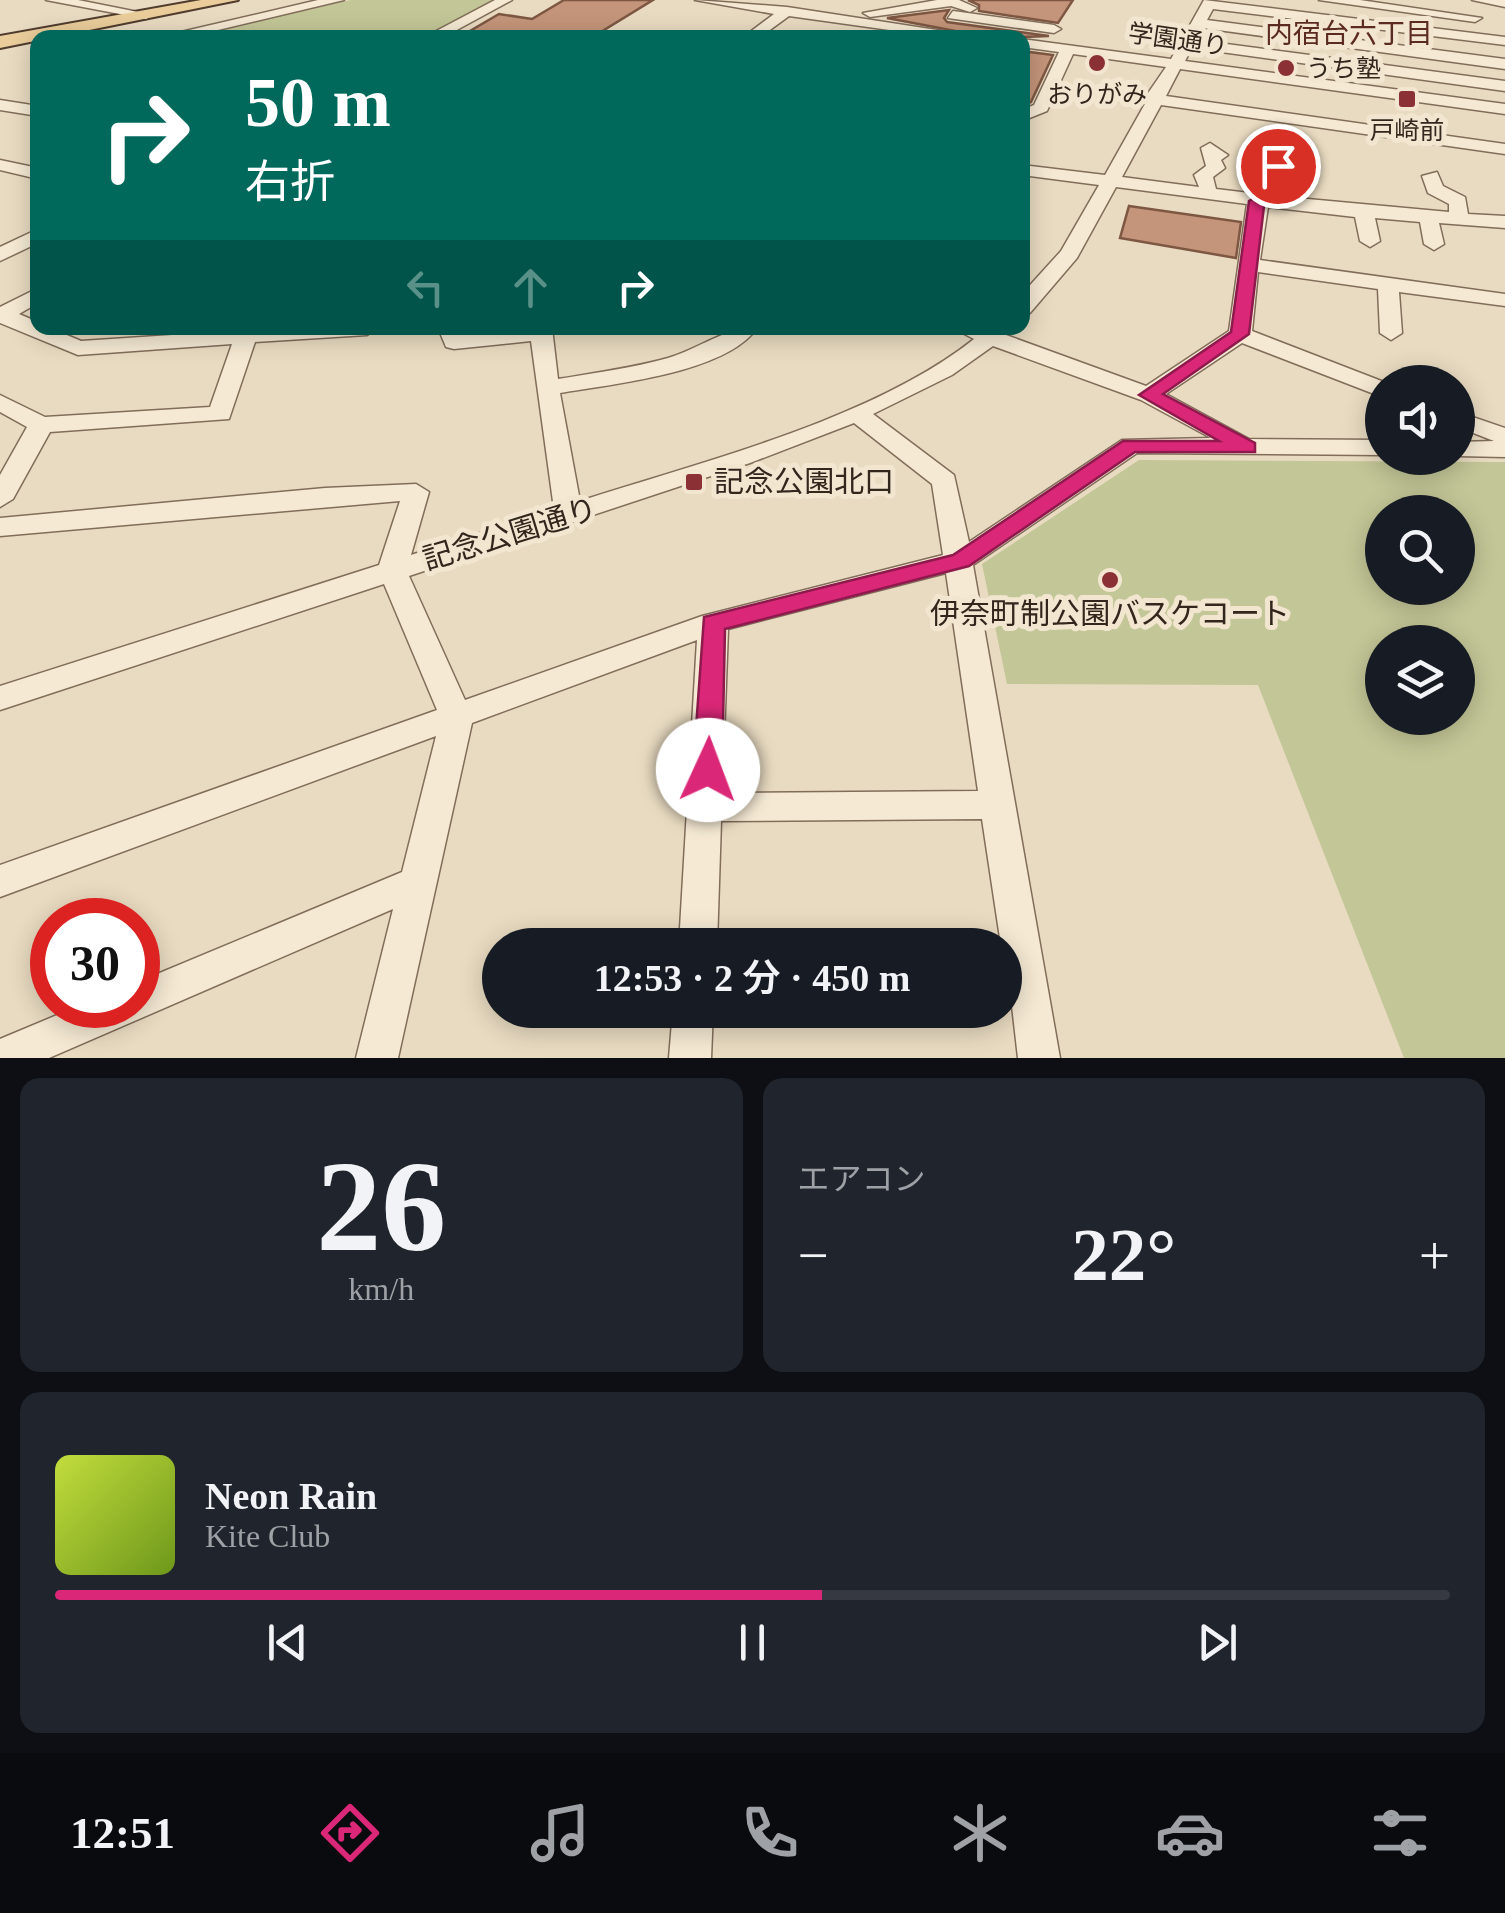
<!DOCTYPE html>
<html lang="ja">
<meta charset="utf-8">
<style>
:root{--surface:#171b24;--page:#20242c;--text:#f1f3f6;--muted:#9ea1a6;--line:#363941;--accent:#db2777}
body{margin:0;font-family:"Times New Roman","Noto Sans JP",serif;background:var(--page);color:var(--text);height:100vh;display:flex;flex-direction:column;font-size:38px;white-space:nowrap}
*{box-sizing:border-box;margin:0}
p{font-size:32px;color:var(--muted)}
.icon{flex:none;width:55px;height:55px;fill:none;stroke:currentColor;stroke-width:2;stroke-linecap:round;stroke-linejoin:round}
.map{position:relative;height:1058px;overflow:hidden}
.side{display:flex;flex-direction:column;gap:20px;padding:20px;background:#0d0f14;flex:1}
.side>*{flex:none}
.hud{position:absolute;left:30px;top:30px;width:1000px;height:305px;border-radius:20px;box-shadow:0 5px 25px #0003;background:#00695c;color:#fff;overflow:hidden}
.fabs{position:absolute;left:1365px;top:365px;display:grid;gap:20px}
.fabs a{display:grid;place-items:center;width:110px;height:110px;border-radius:50%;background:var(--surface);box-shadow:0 5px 25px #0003;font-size:50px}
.speed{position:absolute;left:30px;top:898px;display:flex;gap:20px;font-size:50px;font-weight:700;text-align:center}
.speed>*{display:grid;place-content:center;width:130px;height:130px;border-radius:50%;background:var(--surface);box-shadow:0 5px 25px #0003;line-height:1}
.speed .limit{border:15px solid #d22;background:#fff;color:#111}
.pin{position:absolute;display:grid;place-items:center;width:85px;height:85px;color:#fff;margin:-42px;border:5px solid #fff;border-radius:50%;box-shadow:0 2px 10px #0007}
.me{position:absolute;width:110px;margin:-55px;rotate:2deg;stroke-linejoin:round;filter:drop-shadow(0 0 8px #0008)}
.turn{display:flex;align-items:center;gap:35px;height:210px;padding:0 50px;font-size:45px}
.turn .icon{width:130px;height:130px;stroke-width:2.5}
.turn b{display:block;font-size:70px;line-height:85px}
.lanes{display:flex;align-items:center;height:95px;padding:0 50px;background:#0003;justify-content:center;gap:50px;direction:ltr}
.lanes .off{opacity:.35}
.big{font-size:75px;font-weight:600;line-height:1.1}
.side .tile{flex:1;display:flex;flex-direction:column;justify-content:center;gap:15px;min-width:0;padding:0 35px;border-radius:20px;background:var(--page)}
.side .dial{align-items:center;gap:0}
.dial b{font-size:130px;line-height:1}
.song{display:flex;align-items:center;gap:30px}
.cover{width:120px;height:120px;border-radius:15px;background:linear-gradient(135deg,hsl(70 70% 55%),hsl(80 70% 35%))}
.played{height:10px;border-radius:5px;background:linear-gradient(90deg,var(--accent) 55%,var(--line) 55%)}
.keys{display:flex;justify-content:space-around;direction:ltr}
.heat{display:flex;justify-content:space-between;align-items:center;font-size:55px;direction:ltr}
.side .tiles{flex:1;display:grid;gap:20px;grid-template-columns:1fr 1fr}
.tile:last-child{grid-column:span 2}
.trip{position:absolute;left:482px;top:928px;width:540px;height:100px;border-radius:50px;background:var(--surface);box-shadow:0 5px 25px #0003;font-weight:600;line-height:100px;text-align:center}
.menu{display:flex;height:160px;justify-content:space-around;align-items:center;background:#090b0e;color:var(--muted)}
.menu .icon{width:70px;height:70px}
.menu .selected{color:var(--accent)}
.menu b{font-size:45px;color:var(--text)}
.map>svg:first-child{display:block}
</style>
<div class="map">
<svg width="1505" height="1058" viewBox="0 0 1505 1058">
<rect width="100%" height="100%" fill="#e9dbc1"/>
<!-- green -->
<g fill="#c3c696" fill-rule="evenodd">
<path d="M351 0H497L422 37 172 38Z"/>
<path d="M1139 460 1505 462V1058H1404L1258 685 1007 684 982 564ZM1382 512H1458V588H1382ZM1382 642H1458V718H1382Z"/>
</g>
<!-- building -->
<g fill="#c4957a" stroke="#7e5742" stroke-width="2.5">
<path d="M564 0H653L591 38H458L499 14 532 19Z"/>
<path d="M968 0H1073L1058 23 979 11V5Z"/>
<path d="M949 10 944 18 947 22 1049 36 992 38 887 18Z"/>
<path d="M1022 51 1053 55 1031 102 1022 106Z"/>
<path d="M1129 206 1241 222 1236 258 1120 238Z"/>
</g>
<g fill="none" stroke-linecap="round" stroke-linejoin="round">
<defs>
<g id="minor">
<path d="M46 0H78L153 15 146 19Z"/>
<path d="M318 0H344L184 38H155Z"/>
<path d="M495 0H512L442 38H423Z"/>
<path d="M695 0 787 7 989 38H947L789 16 759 38H742L774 14Z"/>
<path d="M937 0H959L977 8 970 12 951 6 870 17 863 13Z"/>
<path d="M1204 0 1505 37V45L1213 9 1207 20 1505 59V69L1203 28 1196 40 1505 81V91L1192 48 1185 61 1505 104V114L1180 69 1166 96 1505 144V154L1161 105 1122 177 1199 187 1194 175 1206 166 1201 148 1210 143 1228 155 1221 160 1225 168 1213 177 1216 189 1258 194 1268 166 1277 161 1286 166 1275 196 1449 212V204L1428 193 1422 176 1437 172 1443 186 1465 197 1468 214 1505 216V228L1439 223 1444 244 1434 250 1424 244 1420 222 1375 218 1380 241 1370 247 1360 241 1355 217 1268 207 1260 260 1505 294V306L1399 292 1402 333 1391 340 1380 333 1378 289 1258 272 1252 331 1384 382 1382 397 1242 343 1166 394 1249 439 1382 440V455L1137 453 973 565 1060 1058H1018L1005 945H1001L982 819 721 821 717 945H679L697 640 472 723 398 1058H356L393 909 49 1058H0V1039L81 1005H138V982L402 872 436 736 0 897V865L437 710 384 584 0 710V686L379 565 400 501 0 536V518L325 488 416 484 429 492 411 555 554 509 531 341 454 349 446 347 438 328H460L462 334 552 328 558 379C595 373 632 368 668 358 701 348 723 328 757 328 726 373 612 384 560 393L580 501C701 462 874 419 974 339L953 328H1012L1006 335 1146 386 1229 331 1247 204 1116 187 1077 258 1030 313 1022 314V294L1061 251 1099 185 1022 175V165L1105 175 1146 102 1144 99 1166 67 1073 54 1047 111 1022 121V110L1034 105 1059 52 1022 47V39L1171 59ZM993 346 1141 400 1211 438 1122 440 969 542 954 475 873 414 952 375ZM854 423 932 484 943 555 702 616 465 700 409 576 750 463ZM946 573 978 791 722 793 728 629Z"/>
<path d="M1319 0H1360L1482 18 1475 22Z"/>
<path d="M1472 0H1505V7Z"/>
<path d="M953 11 1054 25 1061 29 1054 33 948 18Z"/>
<path d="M0 100 38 106V116L0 110Z"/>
<path d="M0 160 38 168V179L0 170Z"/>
<path d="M38 229V243L0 261V247Z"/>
<path d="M38 288V303L19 314 38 322V328H50L81 341 277 328H378L367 335 255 342 229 419 50 432 13 499 0 507V475L27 427 0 412V395L45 417 210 407 232 344 78 355 0 323V307Z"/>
<path d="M1458 412 1505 428V457L1458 456V442L1494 441 1458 427Z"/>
<path d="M673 1010H713L711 1058H669Z"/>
</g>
<path id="major" d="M201 0H238L0 48V36Z"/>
</defs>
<!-- minor casing -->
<use href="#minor" stroke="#816d5a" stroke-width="3"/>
<!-- major casing -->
<use href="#major" stroke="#4f3c2e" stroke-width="4"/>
<!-- minor -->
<use href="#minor" fill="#f5e9d3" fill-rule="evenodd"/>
<!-- major -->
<use href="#major" fill="#eacd9b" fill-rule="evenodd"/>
</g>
<!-- route -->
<path fill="#db2777" stroke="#8e194d" stroke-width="2.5" d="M1272 163 1285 166 1272 202 1264 206 1249 334 1163 394 1255 443V452H1135L969 566 725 629 722 770 717 778H698L693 770 704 617 953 555 1123 441H1219L1139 395 1231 332 1249 201 1258 196Z"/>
<!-- markers -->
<g fill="#8b3035" stroke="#f2e6d0" stroke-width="4">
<circle cx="1097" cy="63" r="10"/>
<circle cx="1286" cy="68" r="10"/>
<rect x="1397" y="89" width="20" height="20" rx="5"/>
<rect x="684" y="472" width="20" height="20" rx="5"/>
<circle cx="1110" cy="580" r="10"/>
</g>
<g text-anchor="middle" stroke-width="10" stroke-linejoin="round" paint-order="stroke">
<!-- far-street labels -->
<g font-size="25" fill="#32261d" stroke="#f2e6d0">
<text transform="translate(1178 39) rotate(8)" y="9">学園通り</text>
</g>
<!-- far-poi labels -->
<g font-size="25" fill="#32261d" stroke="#f2e6d0">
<text x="1306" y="77" text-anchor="start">うち塾</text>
<text x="1097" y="103">おりがみ</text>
<text x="1407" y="139">戸崎前</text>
</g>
<!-- far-neighbourhood labels -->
<g font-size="28" fill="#5b2a21" stroke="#f2e6d0">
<text x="1349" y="43">内宿台六丁目</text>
</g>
<!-- poi labels -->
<g font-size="30" fill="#32261d" stroke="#f2e6d0" text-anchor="start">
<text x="714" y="492">記念公園北口</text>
<text x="1110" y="624" text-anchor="middle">伊奈町制公園バスケコート</text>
</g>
<!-- street labels -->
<g font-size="30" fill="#32261d" stroke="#f2e6d0">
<text transform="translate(510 534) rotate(-17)" y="10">記念公園通り</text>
</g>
</g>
</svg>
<div class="fabs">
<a><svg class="icon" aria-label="sound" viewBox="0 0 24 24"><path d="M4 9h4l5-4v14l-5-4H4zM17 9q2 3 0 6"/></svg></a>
<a><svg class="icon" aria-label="search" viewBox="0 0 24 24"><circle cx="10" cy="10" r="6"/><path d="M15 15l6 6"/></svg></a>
<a><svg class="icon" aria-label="layers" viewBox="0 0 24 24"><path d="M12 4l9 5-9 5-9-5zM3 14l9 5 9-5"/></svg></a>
</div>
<div class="speed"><div class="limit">30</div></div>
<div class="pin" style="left:1278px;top:166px;background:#d93025"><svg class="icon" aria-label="arrive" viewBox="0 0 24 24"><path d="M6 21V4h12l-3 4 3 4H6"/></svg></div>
<svg class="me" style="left:708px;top:770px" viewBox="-20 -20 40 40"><circle r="19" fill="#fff"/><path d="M0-13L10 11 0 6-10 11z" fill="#db2777"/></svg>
<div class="trip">12:53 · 2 分 · 450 m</div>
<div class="hud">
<div class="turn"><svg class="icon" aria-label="right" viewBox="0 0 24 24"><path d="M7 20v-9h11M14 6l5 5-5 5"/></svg><div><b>50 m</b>右折</div></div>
<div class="lanes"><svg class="icon off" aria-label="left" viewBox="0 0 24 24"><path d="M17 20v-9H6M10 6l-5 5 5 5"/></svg><svg class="icon off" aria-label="ahead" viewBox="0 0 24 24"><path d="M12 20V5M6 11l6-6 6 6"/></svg><svg class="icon" aria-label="right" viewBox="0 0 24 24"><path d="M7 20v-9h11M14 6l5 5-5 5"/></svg></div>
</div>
</div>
<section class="side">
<div class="tiles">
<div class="tile dial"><b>26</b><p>km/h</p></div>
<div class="tile"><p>エアコン</p>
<div class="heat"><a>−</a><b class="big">22°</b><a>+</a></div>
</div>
<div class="tile">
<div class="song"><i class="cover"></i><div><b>Neon Rain</b><p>Kite Club</p></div></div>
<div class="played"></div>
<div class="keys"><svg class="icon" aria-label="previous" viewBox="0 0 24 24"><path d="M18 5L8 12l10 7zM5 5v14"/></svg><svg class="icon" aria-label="pause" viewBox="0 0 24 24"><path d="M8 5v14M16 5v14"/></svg><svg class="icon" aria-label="next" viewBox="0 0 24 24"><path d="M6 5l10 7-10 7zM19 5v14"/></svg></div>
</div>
</div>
</section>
<nav class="menu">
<b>12:51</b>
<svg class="icon selected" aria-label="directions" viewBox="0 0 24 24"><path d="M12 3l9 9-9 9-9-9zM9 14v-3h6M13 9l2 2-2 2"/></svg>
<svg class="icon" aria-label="music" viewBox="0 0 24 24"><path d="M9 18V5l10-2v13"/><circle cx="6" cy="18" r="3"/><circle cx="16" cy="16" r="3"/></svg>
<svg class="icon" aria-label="phone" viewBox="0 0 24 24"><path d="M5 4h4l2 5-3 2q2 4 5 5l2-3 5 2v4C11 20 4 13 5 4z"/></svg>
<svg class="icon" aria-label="climate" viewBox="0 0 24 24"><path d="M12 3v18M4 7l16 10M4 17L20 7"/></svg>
<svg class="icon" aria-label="car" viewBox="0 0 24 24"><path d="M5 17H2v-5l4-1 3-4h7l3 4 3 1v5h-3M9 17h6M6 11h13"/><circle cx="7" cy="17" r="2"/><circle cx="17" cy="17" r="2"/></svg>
<svg class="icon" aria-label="filters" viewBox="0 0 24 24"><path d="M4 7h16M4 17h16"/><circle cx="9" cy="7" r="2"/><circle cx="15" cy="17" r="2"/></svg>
</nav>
